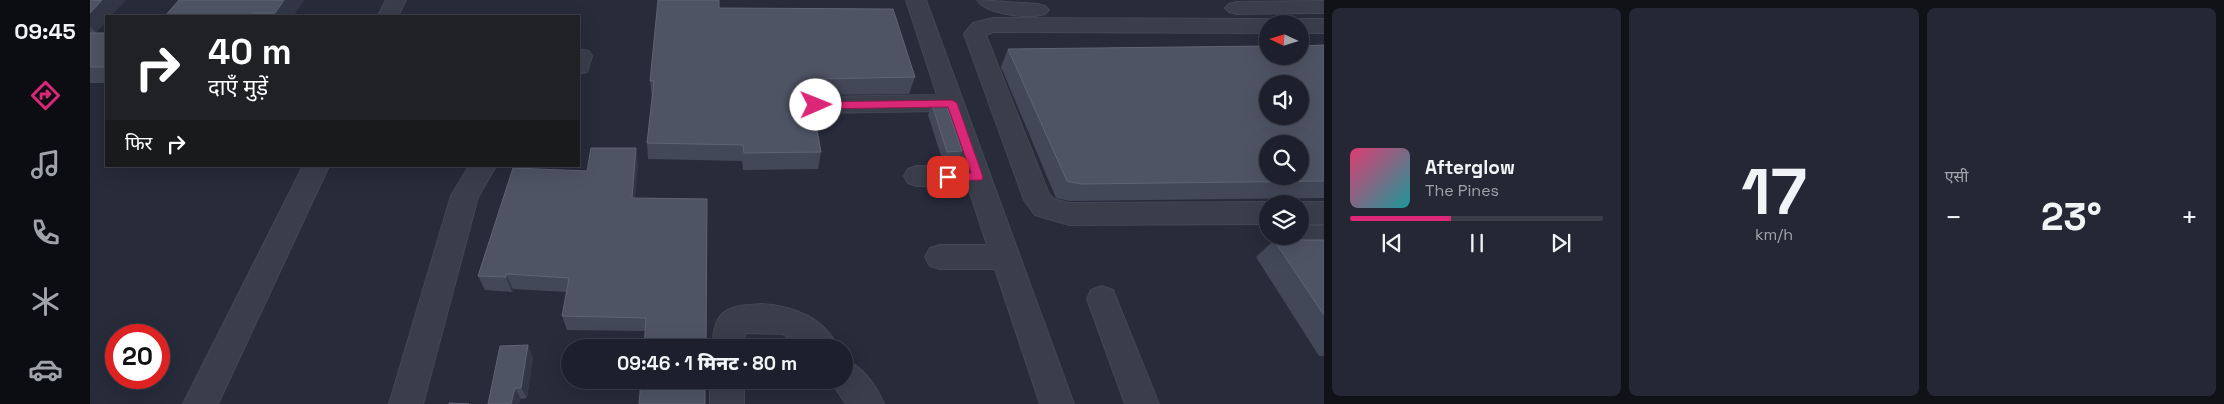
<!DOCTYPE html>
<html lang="hi">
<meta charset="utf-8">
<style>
:root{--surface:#1d202c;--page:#252834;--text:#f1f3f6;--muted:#a0a3a9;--line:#3b3e48;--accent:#db2777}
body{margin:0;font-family:"Space Grotesk","Noto Sans Devanagari",sans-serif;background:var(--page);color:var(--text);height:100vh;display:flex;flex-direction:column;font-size:19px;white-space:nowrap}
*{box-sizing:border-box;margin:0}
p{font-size:16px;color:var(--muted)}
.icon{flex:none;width:28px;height:28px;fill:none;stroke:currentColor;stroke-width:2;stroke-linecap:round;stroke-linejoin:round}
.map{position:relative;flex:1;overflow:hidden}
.drawer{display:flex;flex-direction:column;gap:8px;padding:8px;background:#101218;width:900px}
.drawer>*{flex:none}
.hud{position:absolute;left:15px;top:15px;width:475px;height:152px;border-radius:0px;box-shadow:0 5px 20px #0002,0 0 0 1px var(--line);background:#202124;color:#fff;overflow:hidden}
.needle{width:32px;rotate:274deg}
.controls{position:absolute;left:1169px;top:15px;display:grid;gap:10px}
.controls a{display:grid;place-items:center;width:50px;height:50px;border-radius:50%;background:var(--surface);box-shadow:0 5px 20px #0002,0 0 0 1px var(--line);font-size:25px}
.speed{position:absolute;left:15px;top:324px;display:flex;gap:10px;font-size:25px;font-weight:700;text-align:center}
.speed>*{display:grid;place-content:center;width:65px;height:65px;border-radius:50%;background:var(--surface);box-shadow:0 5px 20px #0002,0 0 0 1px var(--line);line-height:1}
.speed .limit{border:8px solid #d22;background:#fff;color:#111}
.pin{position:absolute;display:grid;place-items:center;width:42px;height:42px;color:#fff;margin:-21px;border-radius:10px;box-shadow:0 2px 8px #0006}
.me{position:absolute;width:55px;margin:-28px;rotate:89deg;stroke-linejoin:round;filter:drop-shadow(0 0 4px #0008)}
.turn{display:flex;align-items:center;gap:18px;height:105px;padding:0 20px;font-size:22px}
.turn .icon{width:65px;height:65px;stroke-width:2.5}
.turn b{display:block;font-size:35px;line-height:42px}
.then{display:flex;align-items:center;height:48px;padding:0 20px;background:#0003;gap:10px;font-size:19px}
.big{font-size:38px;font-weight:800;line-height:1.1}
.drawer .card{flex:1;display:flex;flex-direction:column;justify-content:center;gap:8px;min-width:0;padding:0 18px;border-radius:8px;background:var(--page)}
.drawer .dial{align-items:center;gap:0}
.dial b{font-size:65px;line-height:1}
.song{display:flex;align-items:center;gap:15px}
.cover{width:60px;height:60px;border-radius:8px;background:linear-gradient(135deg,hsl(340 70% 55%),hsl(180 70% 35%))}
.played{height:5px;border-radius:2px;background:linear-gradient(90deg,var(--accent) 40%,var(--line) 40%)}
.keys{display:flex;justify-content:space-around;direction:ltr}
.heat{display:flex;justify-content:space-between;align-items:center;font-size:28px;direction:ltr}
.drawer .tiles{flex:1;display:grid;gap:8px;grid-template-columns:repeat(3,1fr)}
.trip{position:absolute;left:471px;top:339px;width:292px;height:50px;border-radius:25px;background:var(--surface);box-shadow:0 5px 20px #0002,0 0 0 1px var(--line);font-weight:800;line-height:50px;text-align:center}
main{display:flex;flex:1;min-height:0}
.menu{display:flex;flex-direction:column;width:90px;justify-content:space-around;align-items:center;background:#0c0d12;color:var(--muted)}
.menu .icon{width:35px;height:35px}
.menu .active{color:var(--accent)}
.menu b{font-size:22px;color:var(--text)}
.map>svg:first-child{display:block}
</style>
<main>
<nav class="menu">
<b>09:45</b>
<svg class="icon active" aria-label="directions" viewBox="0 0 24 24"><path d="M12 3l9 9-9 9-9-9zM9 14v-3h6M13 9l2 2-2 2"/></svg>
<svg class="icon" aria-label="music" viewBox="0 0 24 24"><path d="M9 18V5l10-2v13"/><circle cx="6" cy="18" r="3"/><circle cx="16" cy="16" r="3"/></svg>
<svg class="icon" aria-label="phone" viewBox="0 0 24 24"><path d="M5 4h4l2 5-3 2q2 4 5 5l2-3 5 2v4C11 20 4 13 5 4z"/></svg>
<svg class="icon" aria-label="climate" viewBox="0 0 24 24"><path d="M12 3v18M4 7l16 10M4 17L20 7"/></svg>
<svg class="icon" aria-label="car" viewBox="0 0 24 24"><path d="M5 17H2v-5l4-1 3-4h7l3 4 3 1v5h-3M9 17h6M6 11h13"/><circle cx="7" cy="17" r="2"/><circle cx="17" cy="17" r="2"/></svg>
</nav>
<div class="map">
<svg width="1234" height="404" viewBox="0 0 1234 404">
<rect width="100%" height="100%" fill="#272b3a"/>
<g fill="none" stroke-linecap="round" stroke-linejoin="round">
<defs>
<g id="minor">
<path d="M296 0H316L308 16H288Z"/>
<path d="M816 0H836L984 404H950L905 269H850L840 266 835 257 840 248 850 245H897L878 187 827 186 818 183 814 176 818 169 827 166 871 167 853 111 726 113 717 111 714 105 717 99 726 97 847 95Z"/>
<path d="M887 0 948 4 955 6 959 10 955 14C939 19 897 15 887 0Z"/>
<path d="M1234 1V13L1146 14 1139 12 1135 8 1139 4 1146 2Z"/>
<path d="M903 18 1178 19 1186 21 1187 24H1178V33L903 32 896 35 959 194 964 199 979 203 1178 202 1183 204H1178V224L979 225 945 215 934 200 874 34 883 23Z"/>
<path d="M1210 19H1234V33H1210V24H1201Z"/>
<path d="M489 49 499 51 502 56 497 72 489 74Z"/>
<path d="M213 166H239L128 404H93Z"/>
<path d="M379 166H406L388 197 333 404H299L361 196Z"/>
<path d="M1210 202H1234V224H1210V204H1205Z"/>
<path d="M1210 226H1234V250H1208L1198 246 1195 236H1210Z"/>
<path d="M1012 286 1023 290 1069 404H1035L997 299 1001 290Z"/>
<path d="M672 304C703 306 735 318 748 348H711L693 334 655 333 654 348H622C624 309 636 306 672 304Z"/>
<path d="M755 360C773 367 786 386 794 404H756L740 380H755Z"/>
<rect x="620" y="380" width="34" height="24"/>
</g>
</defs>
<!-- minor casing -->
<use href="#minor" stroke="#434754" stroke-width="2"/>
<!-- minor -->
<use href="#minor" fill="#3a3e4b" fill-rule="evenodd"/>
</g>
<!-- wall -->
<g fill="#424858">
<path d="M0 0 6 33H0Z"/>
<path d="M214 0 203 16H75Z"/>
<path d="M629 8 825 77 819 94 726 95 720 96 731 152 728 169 653 170 652 161 558 159 557 143 562 97 560 81Z"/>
<rect x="0" y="33" width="16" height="50"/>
<path d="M1234 45V198L979 201 966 198 911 67 918 49Z"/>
<path d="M842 104 872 151 867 162H853L838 115Z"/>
<path d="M548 164 545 198 617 199 555 331 477 330 472 316 477 292 423 289 422 292 395 290 388 276 497 171Z"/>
<path d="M1184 240H1234V356H1229L1166 257Z"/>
<path d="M443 357 437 398 431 399 398 404Z"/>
</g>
<!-- shaded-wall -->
<g fill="#323747">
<path d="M12 0H36L21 16H16V22L6 33 0 26V13Z"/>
<path d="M194 0H214L203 16H187L185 13Z"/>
<path d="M728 79 726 95 717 97 715 88 719 81Z"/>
<path d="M546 148 548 164 544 214 542 198Z"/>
<path d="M416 274 423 289 422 292 416 277Z"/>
<path d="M438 345 443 357 437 398 431 388Z"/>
<path d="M425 388 431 399 429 404H421Z"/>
</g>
<!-- building -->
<g fill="#4e5464" stroke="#5e6473" fill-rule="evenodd">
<path d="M0 0H12L0 13Z"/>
<path d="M89 0H194L185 13H163L161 16H75Z"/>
<path d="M568 0H629V8L803 9 825 77 728 79 719 81 715 88 718 95 721 97 731 152 654 153 653 145 557 143 564 81H560Z"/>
<rect x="0" y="33" width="16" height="34"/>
<path d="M1234 45V181L991 184 977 181 918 49 1178 46V56H1210V46ZM1178 84H1210V116H1178ZM1178 144H1210V176H1178Z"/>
<path d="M842 104H856L872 151 857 152Z"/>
<path d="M501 148H546L542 198 617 199 616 348H554L556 318 472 316 479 278 416 274V277L388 276 423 168 497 171Z"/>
<path d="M1184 240H1234V315Z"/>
<path d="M438 345 431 388H425L421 404H398L410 346Z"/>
<path d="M551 380H615V404H549Z"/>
<path d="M359 403 379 404H359Z"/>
</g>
<!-- route -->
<path fill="#db2777" stroke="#8e194d" d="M862 100 867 103 893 177 892 180 858 181 852 177 858 173H881L858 107 726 109 721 105 726 102Z"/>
</svg>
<div class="controls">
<a><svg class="needle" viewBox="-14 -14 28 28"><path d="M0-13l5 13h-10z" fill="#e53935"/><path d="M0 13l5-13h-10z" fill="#a0a3a9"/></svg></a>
<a><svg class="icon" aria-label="sound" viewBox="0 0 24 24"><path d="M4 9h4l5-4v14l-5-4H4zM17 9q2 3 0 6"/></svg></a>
<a><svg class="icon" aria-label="search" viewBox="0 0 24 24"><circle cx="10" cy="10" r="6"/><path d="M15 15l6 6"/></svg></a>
<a><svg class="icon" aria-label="layers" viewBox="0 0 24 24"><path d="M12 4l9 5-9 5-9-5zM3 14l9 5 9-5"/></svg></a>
</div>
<div class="speed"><div class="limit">20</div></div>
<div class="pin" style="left:858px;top:177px;background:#d93025"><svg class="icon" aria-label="arrive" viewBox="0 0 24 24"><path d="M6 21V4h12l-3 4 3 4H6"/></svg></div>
<svg class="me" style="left:726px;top:105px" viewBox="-20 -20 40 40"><circle r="19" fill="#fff"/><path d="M0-13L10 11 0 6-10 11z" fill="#db2777"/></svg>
<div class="trip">09:46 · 1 मिनट · 80 m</div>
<div class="hud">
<div class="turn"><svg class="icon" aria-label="right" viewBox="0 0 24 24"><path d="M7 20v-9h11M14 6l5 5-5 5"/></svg><div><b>40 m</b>दाएँ मुड़ें</div></div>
<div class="then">फिर<svg class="icon" aria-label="right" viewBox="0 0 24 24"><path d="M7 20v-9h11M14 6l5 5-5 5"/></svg></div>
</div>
</div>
<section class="drawer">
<div class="tiles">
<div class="card">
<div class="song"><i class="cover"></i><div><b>Afterglow</b><p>The Pines</p></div></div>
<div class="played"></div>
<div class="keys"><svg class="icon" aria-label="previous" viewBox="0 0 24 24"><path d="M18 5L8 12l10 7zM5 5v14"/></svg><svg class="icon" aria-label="pause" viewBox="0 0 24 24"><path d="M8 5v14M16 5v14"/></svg><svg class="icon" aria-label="next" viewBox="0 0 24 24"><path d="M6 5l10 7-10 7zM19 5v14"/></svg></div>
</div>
<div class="card dial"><b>17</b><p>km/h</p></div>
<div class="card"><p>एसी</p>
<div class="heat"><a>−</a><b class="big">23°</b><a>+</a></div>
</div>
</div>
</section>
</main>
